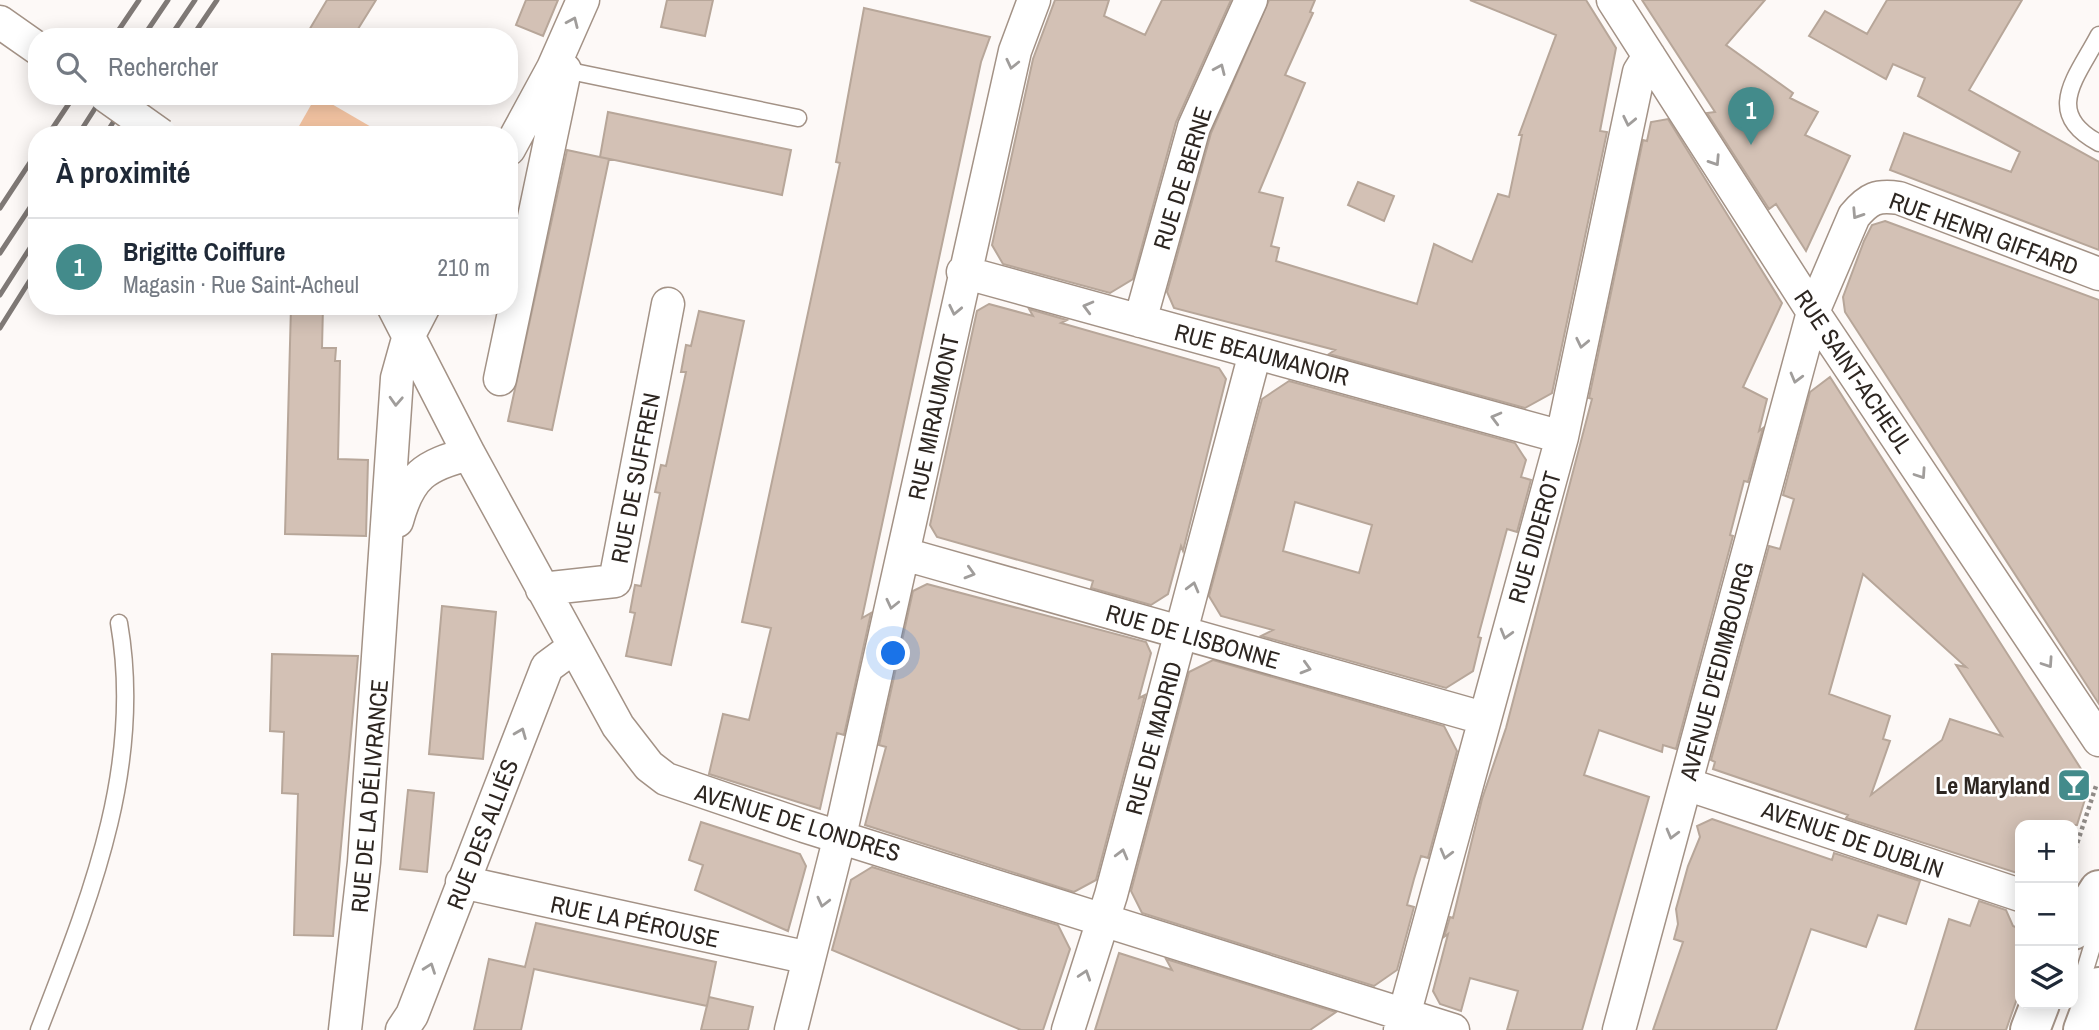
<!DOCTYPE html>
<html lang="fr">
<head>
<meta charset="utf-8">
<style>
  :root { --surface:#fff; --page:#f2f2f3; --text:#1f2937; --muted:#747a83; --line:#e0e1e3; --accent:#438b8b }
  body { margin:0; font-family:"Archivo Narrow",sans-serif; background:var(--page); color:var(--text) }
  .controls { position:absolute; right:21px; bottom:21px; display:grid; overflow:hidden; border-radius:14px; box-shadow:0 4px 18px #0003 }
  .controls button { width:63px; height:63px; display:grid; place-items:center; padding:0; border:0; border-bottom:2px solid var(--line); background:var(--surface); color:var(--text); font:35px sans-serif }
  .you { position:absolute; left:894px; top:654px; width:24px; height:24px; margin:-18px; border:5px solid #fff; border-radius:50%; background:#1a73e8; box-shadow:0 0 0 10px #1a73e833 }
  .badge { display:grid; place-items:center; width:46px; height:46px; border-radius:50%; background:var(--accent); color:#fff; font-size:23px; font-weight:700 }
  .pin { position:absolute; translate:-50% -58px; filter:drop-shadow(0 2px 4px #0008) }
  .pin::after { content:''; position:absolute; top:37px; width:24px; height:21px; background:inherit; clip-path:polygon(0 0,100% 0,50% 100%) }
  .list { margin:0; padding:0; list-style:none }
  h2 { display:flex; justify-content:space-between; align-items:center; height:91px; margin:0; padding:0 28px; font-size:30px }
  h2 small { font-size:23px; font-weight:400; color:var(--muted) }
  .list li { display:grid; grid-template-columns:46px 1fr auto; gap:21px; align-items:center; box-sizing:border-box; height:98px; padding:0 28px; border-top:2px solid var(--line) }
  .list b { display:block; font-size:26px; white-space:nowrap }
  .list p { margin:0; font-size:23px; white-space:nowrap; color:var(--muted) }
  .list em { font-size:23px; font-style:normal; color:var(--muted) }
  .icon { flex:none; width:38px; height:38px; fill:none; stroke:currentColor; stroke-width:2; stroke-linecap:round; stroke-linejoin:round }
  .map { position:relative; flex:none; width:2099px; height:1030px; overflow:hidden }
  .search { position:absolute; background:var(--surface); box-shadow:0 4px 18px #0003; left:28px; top:28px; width:490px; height:77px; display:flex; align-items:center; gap:18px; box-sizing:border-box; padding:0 24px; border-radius:28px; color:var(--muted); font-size:26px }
  .panel { position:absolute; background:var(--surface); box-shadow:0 4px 18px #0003; left:28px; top:126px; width:490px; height:189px; border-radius:28px }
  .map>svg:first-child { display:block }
  .green { fill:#f7c7a5 }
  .building { fill:#d3c1b5; stroke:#b7a699; stroke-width:2; fill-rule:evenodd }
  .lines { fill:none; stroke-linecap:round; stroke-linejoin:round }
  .service-casing { stroke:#a39286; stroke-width:19 }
  .minor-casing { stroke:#a39286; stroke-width:35 }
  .primary-casing { stroke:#a39286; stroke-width:42 }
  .path { stroke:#908b87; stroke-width:4.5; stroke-dasharray:3.5 3.5; stroke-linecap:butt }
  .service { stroke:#fff; stroke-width:16 }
  .minor { stroke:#fff; stroke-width:32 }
  .primary { stroke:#fff; stroke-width:38 }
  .rail { stroke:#7f7976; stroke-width:5 }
  .minor-bridge-casing { stroke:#a39286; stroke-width:35; stroke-linecap:butt }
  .minor-bridge { stroke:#fff; stroke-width:32 }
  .oneway { stroke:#a09d9b }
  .labels { text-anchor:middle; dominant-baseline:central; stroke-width:5; stroke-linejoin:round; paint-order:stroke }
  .street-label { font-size:24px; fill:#2d2621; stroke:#fff }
  .poi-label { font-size:24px; font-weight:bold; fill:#2d2621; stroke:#fff; text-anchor:end }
</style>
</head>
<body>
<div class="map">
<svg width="2099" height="1030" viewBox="0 0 2099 1030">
  <rect width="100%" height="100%" fill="#fdf9f7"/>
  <path class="green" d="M316 96H318L385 135H294Z"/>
  <path class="building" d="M327 0H376L353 37H305Z
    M526 0H558L543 36 516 25Z
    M667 0H713L705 36 661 27Z
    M1055 0H1109L1104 16 1145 35 1162 0H1231L1176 122 1133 279 1110 293 1003 264 992 245 1033 59Z
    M1269 0H1315L1310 12 1313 13 1285 75 1305 83 1259 192 1283 198 1271 246 1279 248 1276 261 1417 304 1434 244 1472 262 1498 194 1509 197 1522 135H1519L1556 35 1470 0H1586L1616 48 1600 131 1607 132 1552 393 1525 408 1329 354 1335 350 1174 308 1167 292 1211 133Z
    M1642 0H1765L1726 45 1793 93 1790 98 1818 112 1805 135 1850 156 1806 251 1776 204 1769 209 1707 113 1715 112Z
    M1887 0H2022L1969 90 2099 162V250L1890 170 1904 133 2011 172 2020 152 1918 96 1925 78 1893 64 1886 79 1809 36 1825 11 1867 34Z
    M864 8 990 37 981 62 862 618 871 613 844 735 837 733 820 809 709 774 723 714 749 720 771 628 742 622 840 163 836 162Z
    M608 112 791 150 782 195 600 157Z
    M1668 119 1782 303 1743 387 1767 399 1759 431 1763 428 1748 482 1744 481 1730 535 1733 536 1676 749 1663 745 1662 752 1599 730 1584 775 1649 797 1582 1030H1507L1518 991 1470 978 1461 1011 1440 1004 1433 991 1448 934 1444 937 1450 917 1453 918 1482 799 1506 728 1592 399 1589 398 1643 140 1647 141 1651 122Z
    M567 150 609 159 552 430 508 421Z
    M1358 182 1394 196 1384 221 1348 205Z
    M1885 221 2099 300V704L1845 312 1843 297 1864 241 1872 225Z
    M989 304 1033 316 1029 309 1067 320 1061 323 1219 368 1226 379 1183 551 1181 546 1168 594 1151 605 1091 588 1093 581 937 537 930 525 977 311Z
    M291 306H323L322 348H336L335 361H340L338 459 368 460 366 536 285 534Z
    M699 311 744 321 671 665 626 656 635 613 630 612 635 585 641 586 660 493 655 492 661 465 666 466 686 372H681L686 345 691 346Z
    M1830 377 2083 772 2086 796 2077 825H2020V874L1846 818 1848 815 1713 769 1715 762 1711 760 1769 546 1780 549 1794 499 1783 495 1810 392ZM1863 574 1966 667 1956 665 2002 736 1950 719 1942 740 1871 795 1890 741 1883 739 1890 716 1829 694Z
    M1289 381 1515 443 1526 460 1521 477 1531 480 1517 532 1507 529 1478 637 1481 638 1473 671 1446 688 1261 636 1273 630 1221 616 1209 596 1262 399ZM1295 502 1372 525 1359 573 1283 551Z
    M927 584 1146 642 1151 653 1139 698 1145 695 1096 880 1074 892 865 825 886 747 879 745 913 591Z
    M442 606 496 612 483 759 429 754Z
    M272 654 358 656 333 936 294 935 298 794 282 793 284 732 270 731Z
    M1213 660 1444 726 1457 751 1428 858 1421 856 1414 879 1407 905 1414 907 1397 970 1374 986 1142 913 1131 891 1189 672Z
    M408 790 434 793 427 872 400 869Z
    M1712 819 1832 860 1834 853 1920 881 1906 924 1878 915 1866 947 1811 929 1776 1030H1653L1683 942 1674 939 1678 924 1676 909 1688 866 1700 837 1697 826Z
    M701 822 800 854 806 866 788 931 695 890 703 865 689 860Z
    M872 867 1058 925 1070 949 1043 1030H1021L832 950 851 880Z
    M1979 901 2006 910 2013 926 2020 929V990L2006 1030H1915L1949 919 1970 926Z
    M536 923 716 962 707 1006 534 969 521 1030H474L489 959 525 967Z
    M1119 953 1172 970 1166 959 1336 1012 1310 1030H1095Z
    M709 997 753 1007 748 1030H701Z"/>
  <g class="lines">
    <g class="service-casing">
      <path id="service" d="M2099 35C2077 77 2042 113 2099 143
        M565 70 798 118
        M2077 996 2099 924
        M39 1030C90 898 144 767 119 623"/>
    </g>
    <g class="minor-casing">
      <path id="minor" d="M1613 0 1813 312 2099 740
        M0 22 37 48
        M509 149 553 68 583 0
        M963 272 1562 437
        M393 306 469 454 618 726 649 766 666 779 804 826 1453 1030
        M1140 321 1194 127 1251 0
        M500 379 565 70 553 68
        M397 521C409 476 425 465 469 454
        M904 554 1483 718
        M542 589 615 581 668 304
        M1686 784 2020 895
        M462 882 809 958
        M345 1030 364 862 397 378 409 335 424 306
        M402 1030 412 1015 547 667 574 647
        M791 1030 840 836 1015 51 1034 0
        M1068 1030 1111 895 1255 353
        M1400 1030 1562 437 1639 72 1649 56
        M1619 1030 1813 312 1854 216C1869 198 1877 195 1899 198L2099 274"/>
    </g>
    <g class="primary-casing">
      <path id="primary" d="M2073 930 2099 890
        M2030 1030 2040 1004
        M2083 1030 2099 987"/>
    </g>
    <path class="path" d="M2073 856 2097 783"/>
    <use href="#service" class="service"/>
    <use href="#minor" class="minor"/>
    <use href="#primary" class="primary"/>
    <path class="rail" d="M114 37 139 0
      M143 37 168 0
      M170 37 195 0
      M192 37 217 0
      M48 135 74 96
      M78 135 103 96
      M105 135 130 96
      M125 135 151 96
      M0 208 37 152
      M0 253 37 197
      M0 295 37 237
      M0 328 37 269"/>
    <g class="minor-bridge-casing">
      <path id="minor-bridge" d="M106 96 161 135"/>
    </g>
    <use href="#minor-bridge" class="minor-bridge"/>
  </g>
  <defs><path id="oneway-chevron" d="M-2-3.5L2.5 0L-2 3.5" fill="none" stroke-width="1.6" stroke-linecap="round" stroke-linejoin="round" transform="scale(1.75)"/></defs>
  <g class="oneway">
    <use href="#oneway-chevron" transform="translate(573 22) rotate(-66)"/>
    <use href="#oneway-chevron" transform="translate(1012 64) rotate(103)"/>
    <use href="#oneway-chevron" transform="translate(1220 69) rotate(-66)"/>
    <use href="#oneway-chevron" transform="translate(1629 121) rotate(102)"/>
    <use href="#oneway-chevron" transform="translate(1715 161) rotate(57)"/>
    <use href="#oneway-chevron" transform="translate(1857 214) rotate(123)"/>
    <use href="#oneway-chevron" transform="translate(1088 307) rotate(-165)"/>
    <use href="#oneway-chevron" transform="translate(955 310) rotate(102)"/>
    <use href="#oneway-chevron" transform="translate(1582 343) rotate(102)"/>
    <use href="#oneway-chevron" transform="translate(1796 378) rotate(105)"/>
    <use href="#oneway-chevron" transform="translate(396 401) rotate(93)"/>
    <use href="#oneway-chevron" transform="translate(1496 418) rotate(-165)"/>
    <use href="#oneway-chevron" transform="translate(1921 474) rotate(56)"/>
    <use href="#oneway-chevron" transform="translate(970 573) rotate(16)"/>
    <use href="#oneway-chevron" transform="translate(1193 587) rotate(-75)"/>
    <use href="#oneway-chevron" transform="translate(892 604) rotate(103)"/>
    <use href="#oneway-chevron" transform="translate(1506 634) rotate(106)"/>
    <use href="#oneway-chevron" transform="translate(2048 663) rotate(56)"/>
    <use href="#oneway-chevron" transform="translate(1306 668) rotate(16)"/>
    <use href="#oneway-chevron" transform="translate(521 733) rotate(-68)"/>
    <use href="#oneway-chevron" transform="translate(1672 834) rotate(105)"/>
    <use href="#oneway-chevron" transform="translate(1122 854) rotate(-75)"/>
    <use href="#oneway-chevron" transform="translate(1446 854) rotate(105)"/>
    <use href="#oneway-chevron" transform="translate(823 902) rotate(104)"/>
    <use href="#oneway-chevron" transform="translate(430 968) rotate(-70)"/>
    <use href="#oneway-chevron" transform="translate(1085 975) rotate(-72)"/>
  </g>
  <defs>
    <g id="bar-square" transform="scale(1.75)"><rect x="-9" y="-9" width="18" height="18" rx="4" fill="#438b8b" stroke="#fff"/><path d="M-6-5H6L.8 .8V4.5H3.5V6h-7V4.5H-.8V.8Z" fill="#fff"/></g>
  </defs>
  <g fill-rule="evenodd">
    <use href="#bar-square" x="2074" y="785"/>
  </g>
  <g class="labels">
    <g class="street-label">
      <text transform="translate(1182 178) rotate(-73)">RUE DE BERNE</text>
      <text transform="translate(1984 233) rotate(20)">RUE HENRI GIFFARD</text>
      <text transform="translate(1262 354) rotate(15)">RUE BEAUMANOIR</text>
      <text transform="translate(1854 371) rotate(56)">RUE SAINT-ACHEUL</text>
      <text transform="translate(933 417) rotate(-78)">RUE MIRAUMONT</text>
      <text transform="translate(635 478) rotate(-79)">RUE DE SUFFREN</text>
      <text transform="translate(1534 537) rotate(-74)">RUE DIDEROT</text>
      <text transform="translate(1193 636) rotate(16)">RUE DE LISBONNE</text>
      <text transform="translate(1716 671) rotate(-75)">AVENUE D'EDIMBOURG</text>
      <text transform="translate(1153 738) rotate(-75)">RUE DE MADRID</text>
      <text transform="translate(369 796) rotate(-85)">RUE DE LA DÉLIVRANCE</text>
      <text transform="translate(798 822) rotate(17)">AVENUE DE LONDRES</text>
      <text transform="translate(482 834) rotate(-69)">RUE DES ALLIÉS</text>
      <text transform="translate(1853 839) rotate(19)">AVENUE DE DUBLIN</text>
      <text transform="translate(635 921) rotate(12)">RUE LA PÉROUSE</text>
    </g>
    <g class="poi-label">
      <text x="2050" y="785">Le Maryland</text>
    </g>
  </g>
</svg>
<div class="controls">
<button>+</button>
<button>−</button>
<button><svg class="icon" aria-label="layers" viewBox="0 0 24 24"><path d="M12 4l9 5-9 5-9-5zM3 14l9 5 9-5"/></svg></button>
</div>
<div class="you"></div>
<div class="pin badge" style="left:1751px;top:145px">1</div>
<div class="search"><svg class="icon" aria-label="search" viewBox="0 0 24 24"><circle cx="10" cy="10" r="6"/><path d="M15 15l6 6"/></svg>Rechercher</div>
<section class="panel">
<h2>À proximité<small></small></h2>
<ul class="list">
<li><span class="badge">1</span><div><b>Brigitte Coiffure</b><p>Magasin · Rue Saint-Acheul</p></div><em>210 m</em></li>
</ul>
</section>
</div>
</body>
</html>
